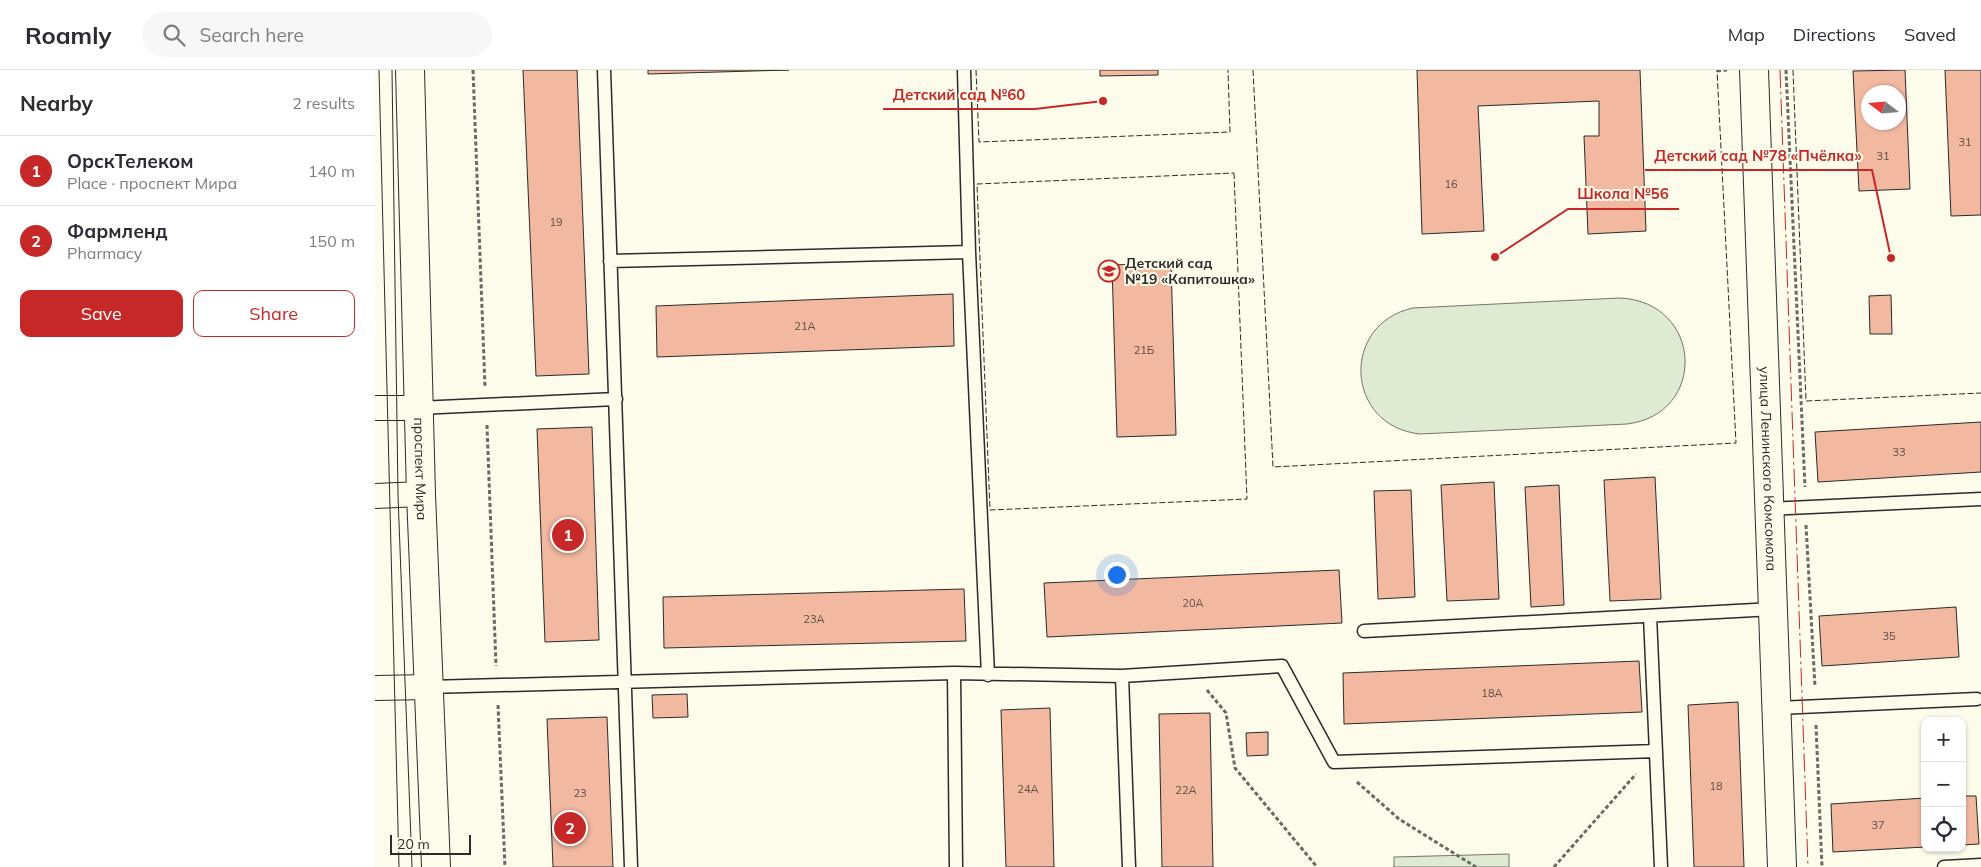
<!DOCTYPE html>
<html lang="en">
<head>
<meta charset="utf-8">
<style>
  :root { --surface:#fff; --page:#f7f7f7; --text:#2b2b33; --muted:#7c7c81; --line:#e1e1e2; --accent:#c62828 }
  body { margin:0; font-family:Mulish,sans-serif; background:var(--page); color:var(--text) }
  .controls { position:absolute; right:15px; bottom:15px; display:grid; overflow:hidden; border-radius:10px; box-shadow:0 1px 4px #0004 }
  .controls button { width:45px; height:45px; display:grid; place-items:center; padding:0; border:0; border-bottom:1px solid var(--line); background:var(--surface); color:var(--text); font:25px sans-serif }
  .compass { position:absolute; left:1486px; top:15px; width:45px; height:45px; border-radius:50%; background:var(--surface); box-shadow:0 1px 4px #0004; rotate:286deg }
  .scale { position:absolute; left:15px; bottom:12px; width:81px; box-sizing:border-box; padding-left:5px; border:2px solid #2b2b2b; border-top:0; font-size:14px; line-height:18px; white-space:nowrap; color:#2b2b2b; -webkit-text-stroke:4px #fdfbea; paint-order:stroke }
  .you { position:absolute; left:741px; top:504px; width:18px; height:18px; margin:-12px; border:4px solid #fff; border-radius:50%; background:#1a73e8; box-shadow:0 0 0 8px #1a73e833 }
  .badge { display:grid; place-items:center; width:32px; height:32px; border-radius:50%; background:var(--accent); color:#fff; font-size:16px; font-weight:700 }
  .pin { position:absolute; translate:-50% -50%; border:2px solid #fff; box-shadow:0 1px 5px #0006 }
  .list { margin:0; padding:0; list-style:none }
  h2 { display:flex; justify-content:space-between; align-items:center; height:65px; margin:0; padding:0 20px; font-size:21px }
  h2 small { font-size:16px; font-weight:400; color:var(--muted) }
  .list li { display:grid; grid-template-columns:32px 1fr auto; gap:15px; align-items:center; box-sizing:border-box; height:70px; padding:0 20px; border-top:1px solid var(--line) }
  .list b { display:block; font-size:19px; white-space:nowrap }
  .list p { margin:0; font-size:16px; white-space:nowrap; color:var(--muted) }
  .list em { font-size:16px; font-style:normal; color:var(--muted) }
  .actions { display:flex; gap:10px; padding:15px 20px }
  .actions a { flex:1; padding:11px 0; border:1px solid var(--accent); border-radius:10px; text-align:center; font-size:18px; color:var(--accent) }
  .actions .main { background:var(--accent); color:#fff }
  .icon { flex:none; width:28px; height:28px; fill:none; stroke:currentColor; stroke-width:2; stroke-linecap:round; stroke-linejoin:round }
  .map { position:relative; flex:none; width:1606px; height:797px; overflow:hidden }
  header { display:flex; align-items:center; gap:30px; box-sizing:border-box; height:70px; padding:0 25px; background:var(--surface); border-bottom:1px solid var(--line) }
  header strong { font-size:24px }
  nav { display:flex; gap:28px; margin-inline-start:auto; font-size:18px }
  .search { width:350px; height:45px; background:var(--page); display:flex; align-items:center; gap:12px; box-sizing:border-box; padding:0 18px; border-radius:28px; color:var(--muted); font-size:19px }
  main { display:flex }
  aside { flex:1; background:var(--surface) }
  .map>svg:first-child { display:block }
  .pitch { fill:#deebd1; stroke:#74746e }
  .building { fill:#f2b8a0; stroke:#2b2b2b; fill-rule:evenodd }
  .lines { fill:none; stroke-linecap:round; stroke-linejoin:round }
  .lane-casing { stroke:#2b2b2b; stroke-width:15 }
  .street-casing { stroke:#2b2b2b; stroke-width:26 }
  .secondary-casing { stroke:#2b2b2b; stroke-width:30 }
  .primary-casing { stroke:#2b2b2b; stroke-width:30 }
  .path { stroke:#6a6964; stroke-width:3; stroke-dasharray:4 2.5; stroke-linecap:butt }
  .lane { stroke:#fdfbea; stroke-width:12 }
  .street { stroke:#fdfbea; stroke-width:24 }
  .secondary { stroke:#fdfbea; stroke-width:28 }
  .primary { stroke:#fdfbea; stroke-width:28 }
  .tram { stroke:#2b2b2b; stroke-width:1 }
  .fence { stroke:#2b2b2b; stroke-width:1; stroke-dasharray:6 2.5; stroke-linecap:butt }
  .power { stroke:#c62828; stroke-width:1; stroke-dasharray:18 4 2.5 4; stroke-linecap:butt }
  .labels { text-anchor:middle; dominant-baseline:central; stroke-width:4; stroke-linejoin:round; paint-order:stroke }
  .number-label { font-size:11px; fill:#5d4e48 }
  .poi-label { font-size:14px; font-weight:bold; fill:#2b2b2b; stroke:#fdfbea; text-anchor:start }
  .street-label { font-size:14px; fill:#2b2b2b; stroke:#fdfbea }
  .leader { fill:none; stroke:#c62828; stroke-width:2 }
  .callout-dot { fill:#c62828; stroke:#fdfbea; stroke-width:2 }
  .callout-label { font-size:15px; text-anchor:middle; font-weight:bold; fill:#c62828; stroke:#fdfbea; stroke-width:4; stroke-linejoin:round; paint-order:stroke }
</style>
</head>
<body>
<header>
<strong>Roamly</strong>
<div class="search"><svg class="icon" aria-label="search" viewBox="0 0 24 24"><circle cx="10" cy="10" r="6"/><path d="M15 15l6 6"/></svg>Search here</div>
<nav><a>Map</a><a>Directions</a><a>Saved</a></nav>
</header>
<main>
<aside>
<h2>Nearby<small>2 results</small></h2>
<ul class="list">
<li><span class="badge">1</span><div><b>ОрскТелеком</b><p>Place · проспект Мира</p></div><em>140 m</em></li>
<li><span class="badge">2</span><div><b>Фармленд</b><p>Pharmacy</p></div><em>150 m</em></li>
</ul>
<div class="actions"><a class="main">Save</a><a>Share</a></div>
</aside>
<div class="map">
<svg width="1606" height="797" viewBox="0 0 1606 797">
  <rect width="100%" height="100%" fill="#fdfbea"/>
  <path class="pitch" d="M1245 228C1328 232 1333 344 1252 354L1045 364C970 356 965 254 1038 238Z
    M1134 784V797H1019V787Z"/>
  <path class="building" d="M148 0H202L214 304 161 306Z
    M273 0H414L273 4Z
    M725 0H783V5L725 6Z
    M1042 0H1265L1271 161 1213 164 1209 66H1224V31L1103 36 1109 161 1047 164Z
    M1530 0 1535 119 1484 121 1478 1ZM1494 22H1524V52H1494Z
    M1570 0H1606V145L1576 146Z
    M796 193 801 365 742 367 737 195Z
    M578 224 579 276 282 287 281 236Z
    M1516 225 1517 264H1495L1494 226Z
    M1606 352V402L1443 412 1440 362Z
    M217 357 224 570 170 572 162 359Z
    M1280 407 1286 529 1235 531 1229 410Z
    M1119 412 1124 529 1072 531 1066 415Z
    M1184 415 1189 535 1156 537 1150 417Z
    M1036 420 1040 527 1003 529 999 421Z
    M964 500 967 553 672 567 669 513Z
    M589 519 591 571 289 578 288 527Z
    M1581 537 1584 587 1447 596 1444 546Z
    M1264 591 1267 642 969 654 968 603Z
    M312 624 313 647 278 648 277 625Z
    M1363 632 1369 797H1319L1313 635Z
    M675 638 679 797H631L626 640Z
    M835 643 838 797H787L784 644Z
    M232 647 238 797H178L172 649Z
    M893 662V685L872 686 871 663Z
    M1587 726H1601L1604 774 1587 775Z
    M1550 728V777L1458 782 1456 734Z"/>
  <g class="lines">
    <g class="lane-casing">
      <path id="lane" d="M229 0 256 797
        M589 0 594 182 613 605
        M235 191 594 182
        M43 338 241 329
        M1394 439 1606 429
        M1275 546 1286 797
        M989 561 1398 539
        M579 603 581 797
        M747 606 754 797
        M54 617 579 603 747 606 907 596 959 692 1281 681
        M1401 638 1602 629
        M1569 797 1606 795"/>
    </g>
    <g class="street-casing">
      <path id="street" d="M0 338H43
        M0 426 46 424
        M0 618 54 617"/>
    </g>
    <g class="secondary-casing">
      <g id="secondary">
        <path id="s1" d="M1379 0 1407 797"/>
      </g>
    </g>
    <g class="primary-casing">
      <g id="primary">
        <path id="s2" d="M35 0 46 424 61 797"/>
      </g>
    </g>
    <path class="path" d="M98 0 110 317
      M1411 0 1430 417
      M1342 1 1352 0
      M112 355 121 596
      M1431 455 1440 617
      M832 620 851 643 860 698 942 797
      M123 635 130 797
      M1441 655 1447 797
      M982 712 1024 749 1101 797
      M1179 797 1261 704"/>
    <use href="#lane" class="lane"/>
    <use href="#street" class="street"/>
    <use href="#secondary" class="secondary"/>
    <use href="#primary" class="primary"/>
    <path class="tram" d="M4 0 24 797
      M17 0 23 425 37 797"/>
    <path class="fence" d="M601 0 604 72 855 62 853 0
      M878 0 898 397 1361 373 1342 0
      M1418 0 1431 331 1606 323
      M859 103 872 429 615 440 602 114Z"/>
    <path class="power" d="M1405 0 1433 797"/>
  </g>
  <defs>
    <g id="school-ring" transform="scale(1.125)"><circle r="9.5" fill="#fdfbea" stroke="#c62828" stroke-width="1.5"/><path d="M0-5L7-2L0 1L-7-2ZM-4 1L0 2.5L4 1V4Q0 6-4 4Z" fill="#c62828"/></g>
  </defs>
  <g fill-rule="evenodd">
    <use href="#school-ring" x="734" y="201"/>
  </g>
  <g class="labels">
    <g class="number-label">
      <text x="1590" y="72">31</text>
      <text x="1508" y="86">31</text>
      <text x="1076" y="114">16</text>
      <text x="181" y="152">19</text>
      <text x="430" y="256">21А</text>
      <text x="769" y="280">21Б</text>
      <text x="1524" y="382">33</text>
      <text x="818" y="533">20А</text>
      <text x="439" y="549">23А</text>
      <text x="1514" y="566">35</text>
      <text x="1117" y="623">18А</text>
      <text x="1341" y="716">18</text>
      <text x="653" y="719">24А</text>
      <text x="811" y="720">22А</text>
      <text x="205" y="723">23</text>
      <text x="1503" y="755">37</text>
    </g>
    <g class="poi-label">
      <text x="750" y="193">Детский сад<tspan x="750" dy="16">№19 «Капитошка»</tspan></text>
    </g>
    <g class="street-label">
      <text stroke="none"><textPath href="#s2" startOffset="399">проспект Мира</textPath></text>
      <text stroke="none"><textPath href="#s1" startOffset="399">улица Ленинского Комсомола</textPath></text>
    </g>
  </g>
  <path class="leader" d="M728 31L660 39H508M1516 188L1497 100H1270M1120 187L1193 139H1304"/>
  <g class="callout-dot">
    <circle cx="728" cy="31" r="5"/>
    <circle cx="1516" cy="188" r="5"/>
    <circle cx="1120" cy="187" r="5"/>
  </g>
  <g class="callout-label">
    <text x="584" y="30">Детский сад №60</text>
    <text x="1383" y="91">Детский сад №78 «Пчёлка»</text>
    <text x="1248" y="129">Школа №56</text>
  </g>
</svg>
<div class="controls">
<button>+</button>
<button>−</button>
<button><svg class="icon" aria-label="locate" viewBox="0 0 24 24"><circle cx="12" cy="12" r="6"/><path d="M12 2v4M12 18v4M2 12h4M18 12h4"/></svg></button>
</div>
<svg class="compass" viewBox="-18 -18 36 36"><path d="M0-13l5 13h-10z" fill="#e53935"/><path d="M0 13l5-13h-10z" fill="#7c7c81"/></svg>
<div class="scale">20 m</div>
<div class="you"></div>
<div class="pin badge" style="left:193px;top:465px">1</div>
<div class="pin badge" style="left:195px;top:758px">2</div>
</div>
</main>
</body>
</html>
